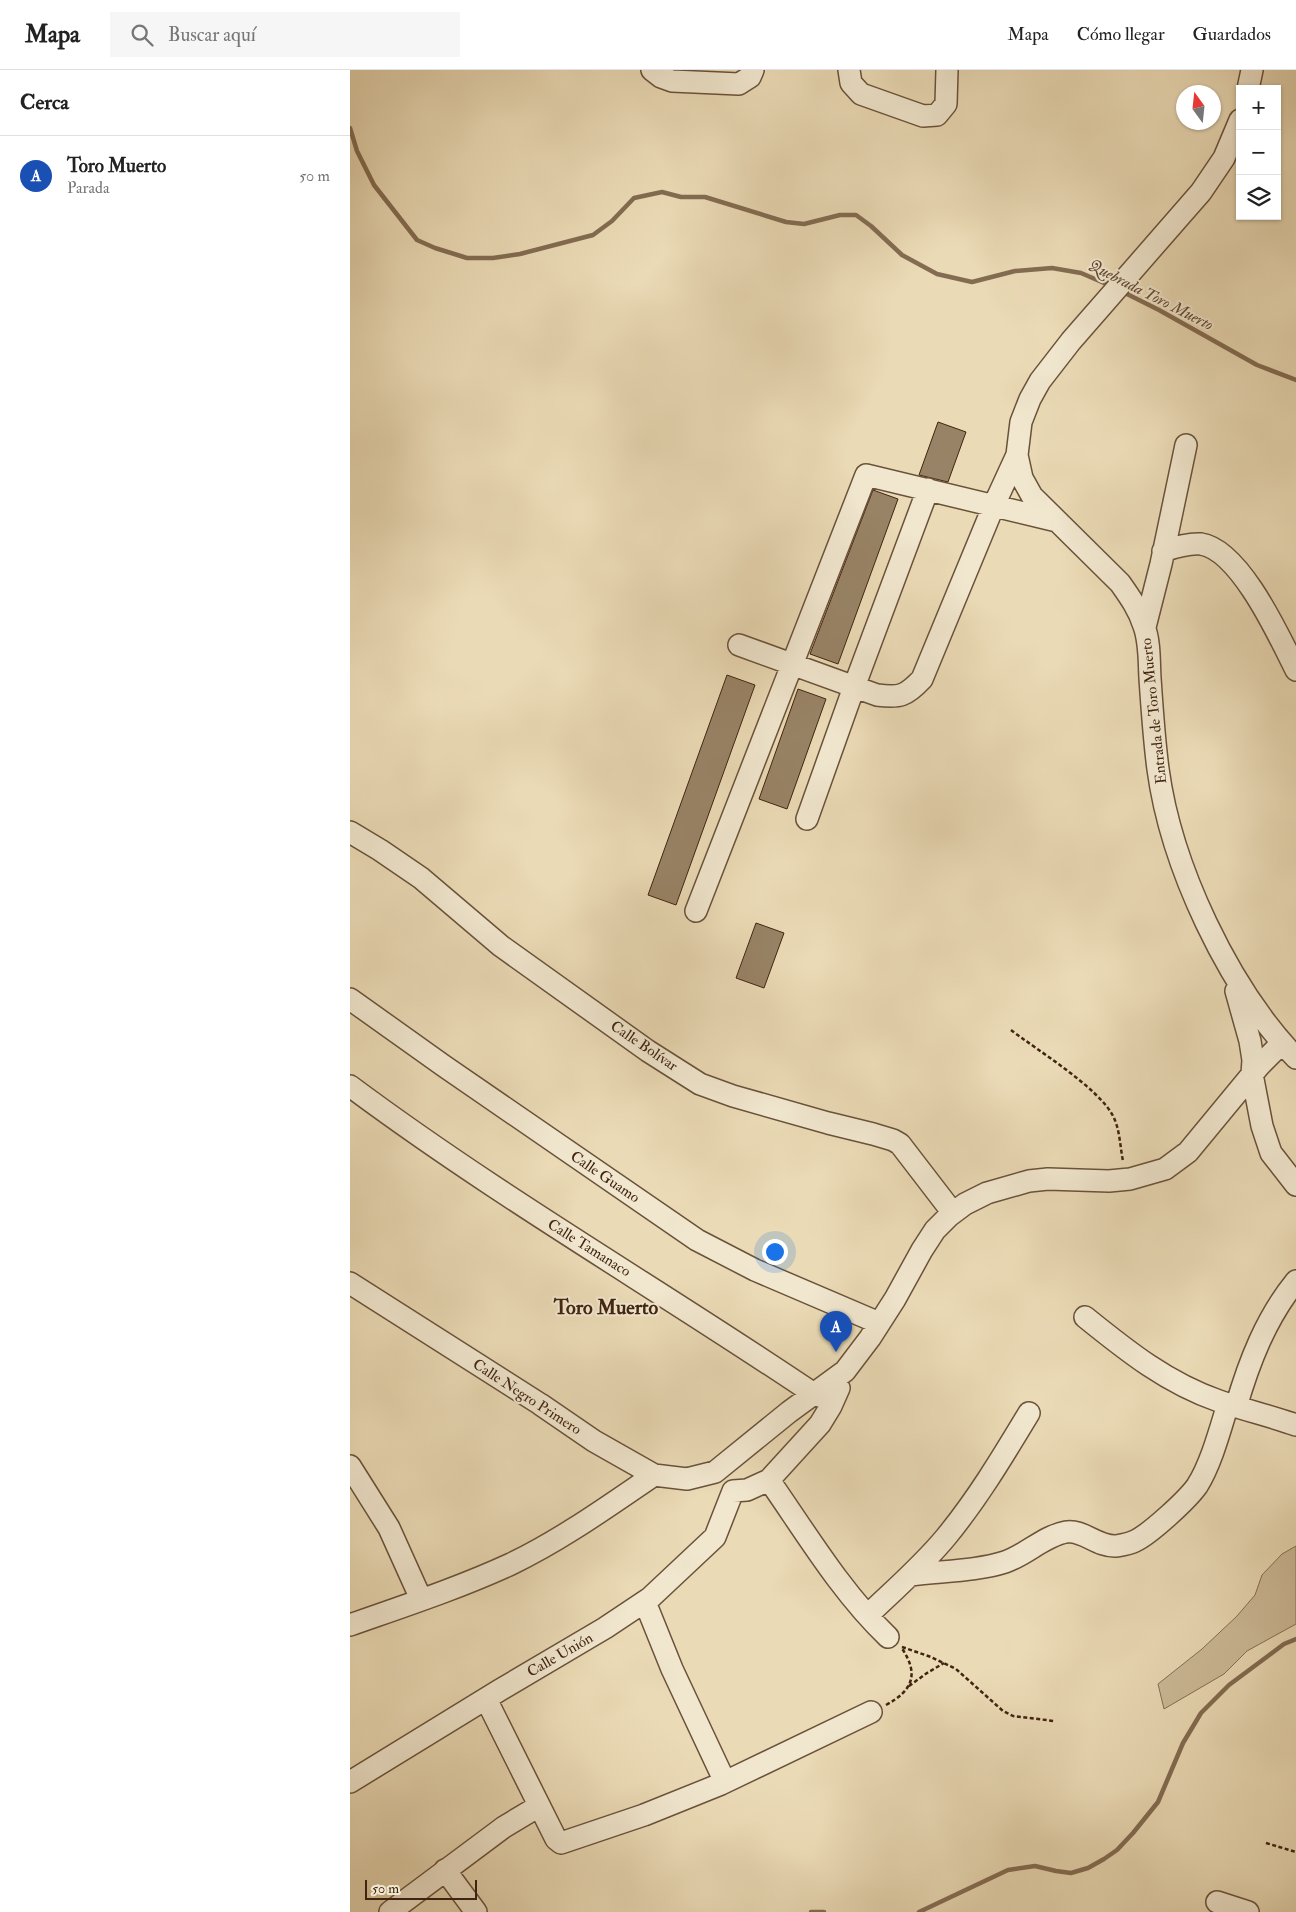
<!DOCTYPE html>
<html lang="es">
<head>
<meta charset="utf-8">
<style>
  :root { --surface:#fff; --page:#f6f6f6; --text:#222; --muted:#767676; --line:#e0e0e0; --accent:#2563eb }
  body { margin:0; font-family:"IM FELL Double Pica",serif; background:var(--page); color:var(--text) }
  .controls { position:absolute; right:15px; top:15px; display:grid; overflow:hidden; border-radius:0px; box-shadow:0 1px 4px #0004 }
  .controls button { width:45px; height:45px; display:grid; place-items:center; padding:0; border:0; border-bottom:1px solid var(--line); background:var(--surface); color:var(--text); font:25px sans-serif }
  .compass { position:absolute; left:826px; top:15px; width:45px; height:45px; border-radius:50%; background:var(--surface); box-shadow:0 1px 4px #0004; rotate:345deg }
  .scale { position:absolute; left:15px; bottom:12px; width:112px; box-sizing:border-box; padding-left:5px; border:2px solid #402411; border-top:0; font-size:14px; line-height:18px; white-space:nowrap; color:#402411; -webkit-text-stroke:4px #f1e7cf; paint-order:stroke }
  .you { position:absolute; left:424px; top:1181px; width:18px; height:18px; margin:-12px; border:4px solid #fff; border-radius:50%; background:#1a73e8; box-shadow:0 0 0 8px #1a73e833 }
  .badge { display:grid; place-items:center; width:32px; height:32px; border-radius:50%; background:var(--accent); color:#fff; font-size:16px; font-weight:700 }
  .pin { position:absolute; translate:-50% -41px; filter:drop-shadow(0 1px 2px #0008) }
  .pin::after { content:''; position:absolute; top:26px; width:18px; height:15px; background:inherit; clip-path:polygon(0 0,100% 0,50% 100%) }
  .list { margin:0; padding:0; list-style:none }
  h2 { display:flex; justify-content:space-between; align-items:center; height:65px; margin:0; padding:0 20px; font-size:21px }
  h2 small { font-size:16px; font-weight:400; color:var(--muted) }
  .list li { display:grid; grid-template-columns:32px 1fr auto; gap:15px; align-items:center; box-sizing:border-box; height:80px; padding:0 20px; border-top:1px solid var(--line) }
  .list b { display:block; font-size:19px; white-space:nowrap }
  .list p { margin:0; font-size:16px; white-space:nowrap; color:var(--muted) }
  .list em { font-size:16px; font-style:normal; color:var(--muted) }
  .icon { flex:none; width:28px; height:28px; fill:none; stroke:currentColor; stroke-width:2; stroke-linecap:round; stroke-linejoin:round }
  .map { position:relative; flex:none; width:946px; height:1842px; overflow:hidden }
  header { display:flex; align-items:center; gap:30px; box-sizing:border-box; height:70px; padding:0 25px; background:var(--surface); border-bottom:1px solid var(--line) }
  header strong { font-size:24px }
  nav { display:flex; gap:28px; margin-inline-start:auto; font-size:18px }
  .search { width:350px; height:45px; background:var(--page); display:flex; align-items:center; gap:12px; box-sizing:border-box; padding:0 18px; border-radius:0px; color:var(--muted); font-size:19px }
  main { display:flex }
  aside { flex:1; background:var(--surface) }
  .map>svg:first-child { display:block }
  .green { fill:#cdbb99; stroke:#867055 }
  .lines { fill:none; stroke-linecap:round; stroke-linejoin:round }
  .stream { stroke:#836c52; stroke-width:4.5 }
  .building { fill:#988366; stroke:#402411 }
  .minor-casing { stroke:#6a523a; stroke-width:24 }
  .path { stroke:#402411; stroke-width:2.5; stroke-dasharray:4 2.5; stroke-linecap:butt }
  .minor { stroke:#f1e7cf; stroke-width:21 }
  .labels { text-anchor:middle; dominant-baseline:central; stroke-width:4; stroke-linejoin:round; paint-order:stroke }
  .street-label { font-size:15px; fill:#402411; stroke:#f1e7cf }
  .water-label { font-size:16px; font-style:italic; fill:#624831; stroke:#f1e7cf }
  .district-label { font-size:20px; font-weight:bold; fill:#402411; stroke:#f1e7cf }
</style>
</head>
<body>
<header>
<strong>Mapa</strong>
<div class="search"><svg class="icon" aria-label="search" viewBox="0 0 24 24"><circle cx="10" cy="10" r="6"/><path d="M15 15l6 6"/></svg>Buscar aquí</div>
<nav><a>Mapa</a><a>Cómo llegar</a><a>Guardados</a></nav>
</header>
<main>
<aside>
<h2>Cerca<small></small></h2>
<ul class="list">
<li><span class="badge" style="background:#1a4fb4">A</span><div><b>Toro Muerto</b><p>Parada</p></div><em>50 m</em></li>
</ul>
</aside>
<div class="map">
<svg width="946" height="1842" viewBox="0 0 946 1842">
  <rect width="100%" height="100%" fill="#eadab5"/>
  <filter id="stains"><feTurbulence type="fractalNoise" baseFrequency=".004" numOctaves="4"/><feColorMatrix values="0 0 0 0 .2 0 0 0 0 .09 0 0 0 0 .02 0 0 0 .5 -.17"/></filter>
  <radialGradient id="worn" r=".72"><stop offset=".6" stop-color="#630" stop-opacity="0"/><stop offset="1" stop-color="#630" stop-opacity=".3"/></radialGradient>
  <path class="green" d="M946 1476V1554L897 1581 874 1604 814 1639 808 1614 852 1579 887 1546 905 1525 912 1505 932 1484Z"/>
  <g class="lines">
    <path class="stream" d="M0 58 7 81 24 115 67 170 85 178 117 188H143L170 184 243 165 262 151 284 128 312 122 331 127H355L436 152 454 154 490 145H506L521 156 552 185 587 204 622 212 665 201 702 198 731 203 761 216
      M773 222 809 240 907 295 946 310
      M461 1842H474
      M569 1842 658 1800 685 1796 706 1801 721 1803 738 1798 754 1789 767 1780 783 1763 808 1732 833 1673 851 1643 879 1615 934 1574 946 1569"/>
  </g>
  <path class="building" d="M588 352 616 362 598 412 569 405Z
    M523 420 548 429 488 594 460 584Z
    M377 605 405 615 326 835 298 825Z
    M448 619 476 629 437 739 409 729Z
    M406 853 434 863 414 918 386 908Z"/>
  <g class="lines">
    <g class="minor-casing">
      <path id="minor" d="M302 0 311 7 322 11 389 14 400 7 403 0
        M499 0 501 13 511 24 573 46 587 45 596 34 597 0
        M898 19 902 0
        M890 50 874 88 851 122 721 271 690 311 680 329 671 352 667 385 672 408 682 426 770 513C780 527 789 540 794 556 800 572 799 591 800 608 802 638 804 669 808 699 821 796 878 917 946 988
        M813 481C825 477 838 473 851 474 890 480 929 566 946 600
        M795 557 811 494 836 375
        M389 575 527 625C550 628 556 626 572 609L644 435 667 385
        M457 749 504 617 578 419
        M0 762 30 780 71 808 151 876 298 981 350 1014 383 1026 478 1053 523 1064 543 1070 550 1074 603 1143
        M346 841 516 405 707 451
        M886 921 900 971 903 990 902 1004 912 1056 921 1083 946 1115
        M0 929 94 996 347 1170 405 1200 529 1253
        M0 1016C149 1127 310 1220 464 1324L483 1331
        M0 1213 190 1334 244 1371 304 1405 337 1409 365 1402 439 1342 495 1301 520 1268 545 1229 572 1180 585 1160 599 1146 615 1134 637 1123 679 1111 698 1109 759 1111 780 1109 815 1099 838 1082 909 996 932 973
        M735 1247C777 1281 817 1313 869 1331 894 1340 921 1346 946 1355
        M886 1337C899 1292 916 1248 946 1211
        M0 1396 39 1458 71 1529
        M419 1410C456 1463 491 1522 538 1567
        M383 1421 397 1420 419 1410 470 1354 481 1336 489 1318
        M561 1505C591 1501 627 1501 655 1492 676 1485 694 1466 716 1462 733 1459 747 1477 766 1476 772 1475 779 1474 785 1471 800 1464 837 1430 847 1416 861 1394 870 1360 878 1334
        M295 1532 322 1599 375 1712
        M518 1545C544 1520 573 1495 596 1467 628 1428 653 1386 679 1343
        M0 1555C54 1536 109 1518 161 1494 211 1470 257 1437 304 1405
        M136 1629 206 1769 211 1773 294 1745 371 1714 521 1642
        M0 1712 150 1620 255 1558 300 1528 365 1467 383 1421
        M95 1800 126 1842
        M867 1832 898 1842
        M40 1842 154 1757 189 1736"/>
    </g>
    <path class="path" d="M661 960C687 980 749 1018 763 1046 770 1059 770 1077 773 1091
      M552 1577 581 1587 606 1599 653 1641 663 1646 704 1651
      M559 1616 577 1603 594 1593
      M536 1635C564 1620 569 1603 551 1577
      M916 1773 946 1782"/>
    <use href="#minor" class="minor"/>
  </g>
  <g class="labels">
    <g class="street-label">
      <text transform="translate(804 641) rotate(-96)">Entrada de Toro Muerto</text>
      <text transform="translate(294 976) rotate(34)">Calle Bolívar</text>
      <text transform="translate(255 1107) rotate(34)">Calle Guamo</text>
      <text transform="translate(239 1178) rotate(32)">Calle Tamanaco</text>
      <text transform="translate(177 1327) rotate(33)">Calle Negro Primero</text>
      <text transform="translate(210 1585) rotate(-30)">Calle Unión</text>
    </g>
    <g class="water-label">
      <text transform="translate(801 225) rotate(27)">Quebrada Toro Muerto</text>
    </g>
    <g class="district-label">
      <text x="256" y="1237">Toro Muerto</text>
    </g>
  </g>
  <rect width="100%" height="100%" filter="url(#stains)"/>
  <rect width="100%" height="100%" fill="url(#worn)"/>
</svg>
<div class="controls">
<button>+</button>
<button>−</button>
<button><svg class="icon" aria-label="layers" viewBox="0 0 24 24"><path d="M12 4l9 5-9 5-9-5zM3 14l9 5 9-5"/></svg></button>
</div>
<svg class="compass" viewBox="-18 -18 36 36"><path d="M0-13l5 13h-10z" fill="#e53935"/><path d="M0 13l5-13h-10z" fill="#767676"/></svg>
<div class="scale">50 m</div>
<div class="you"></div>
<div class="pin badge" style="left:486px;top:1282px;background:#1a4fb4">A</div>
</div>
</main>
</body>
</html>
